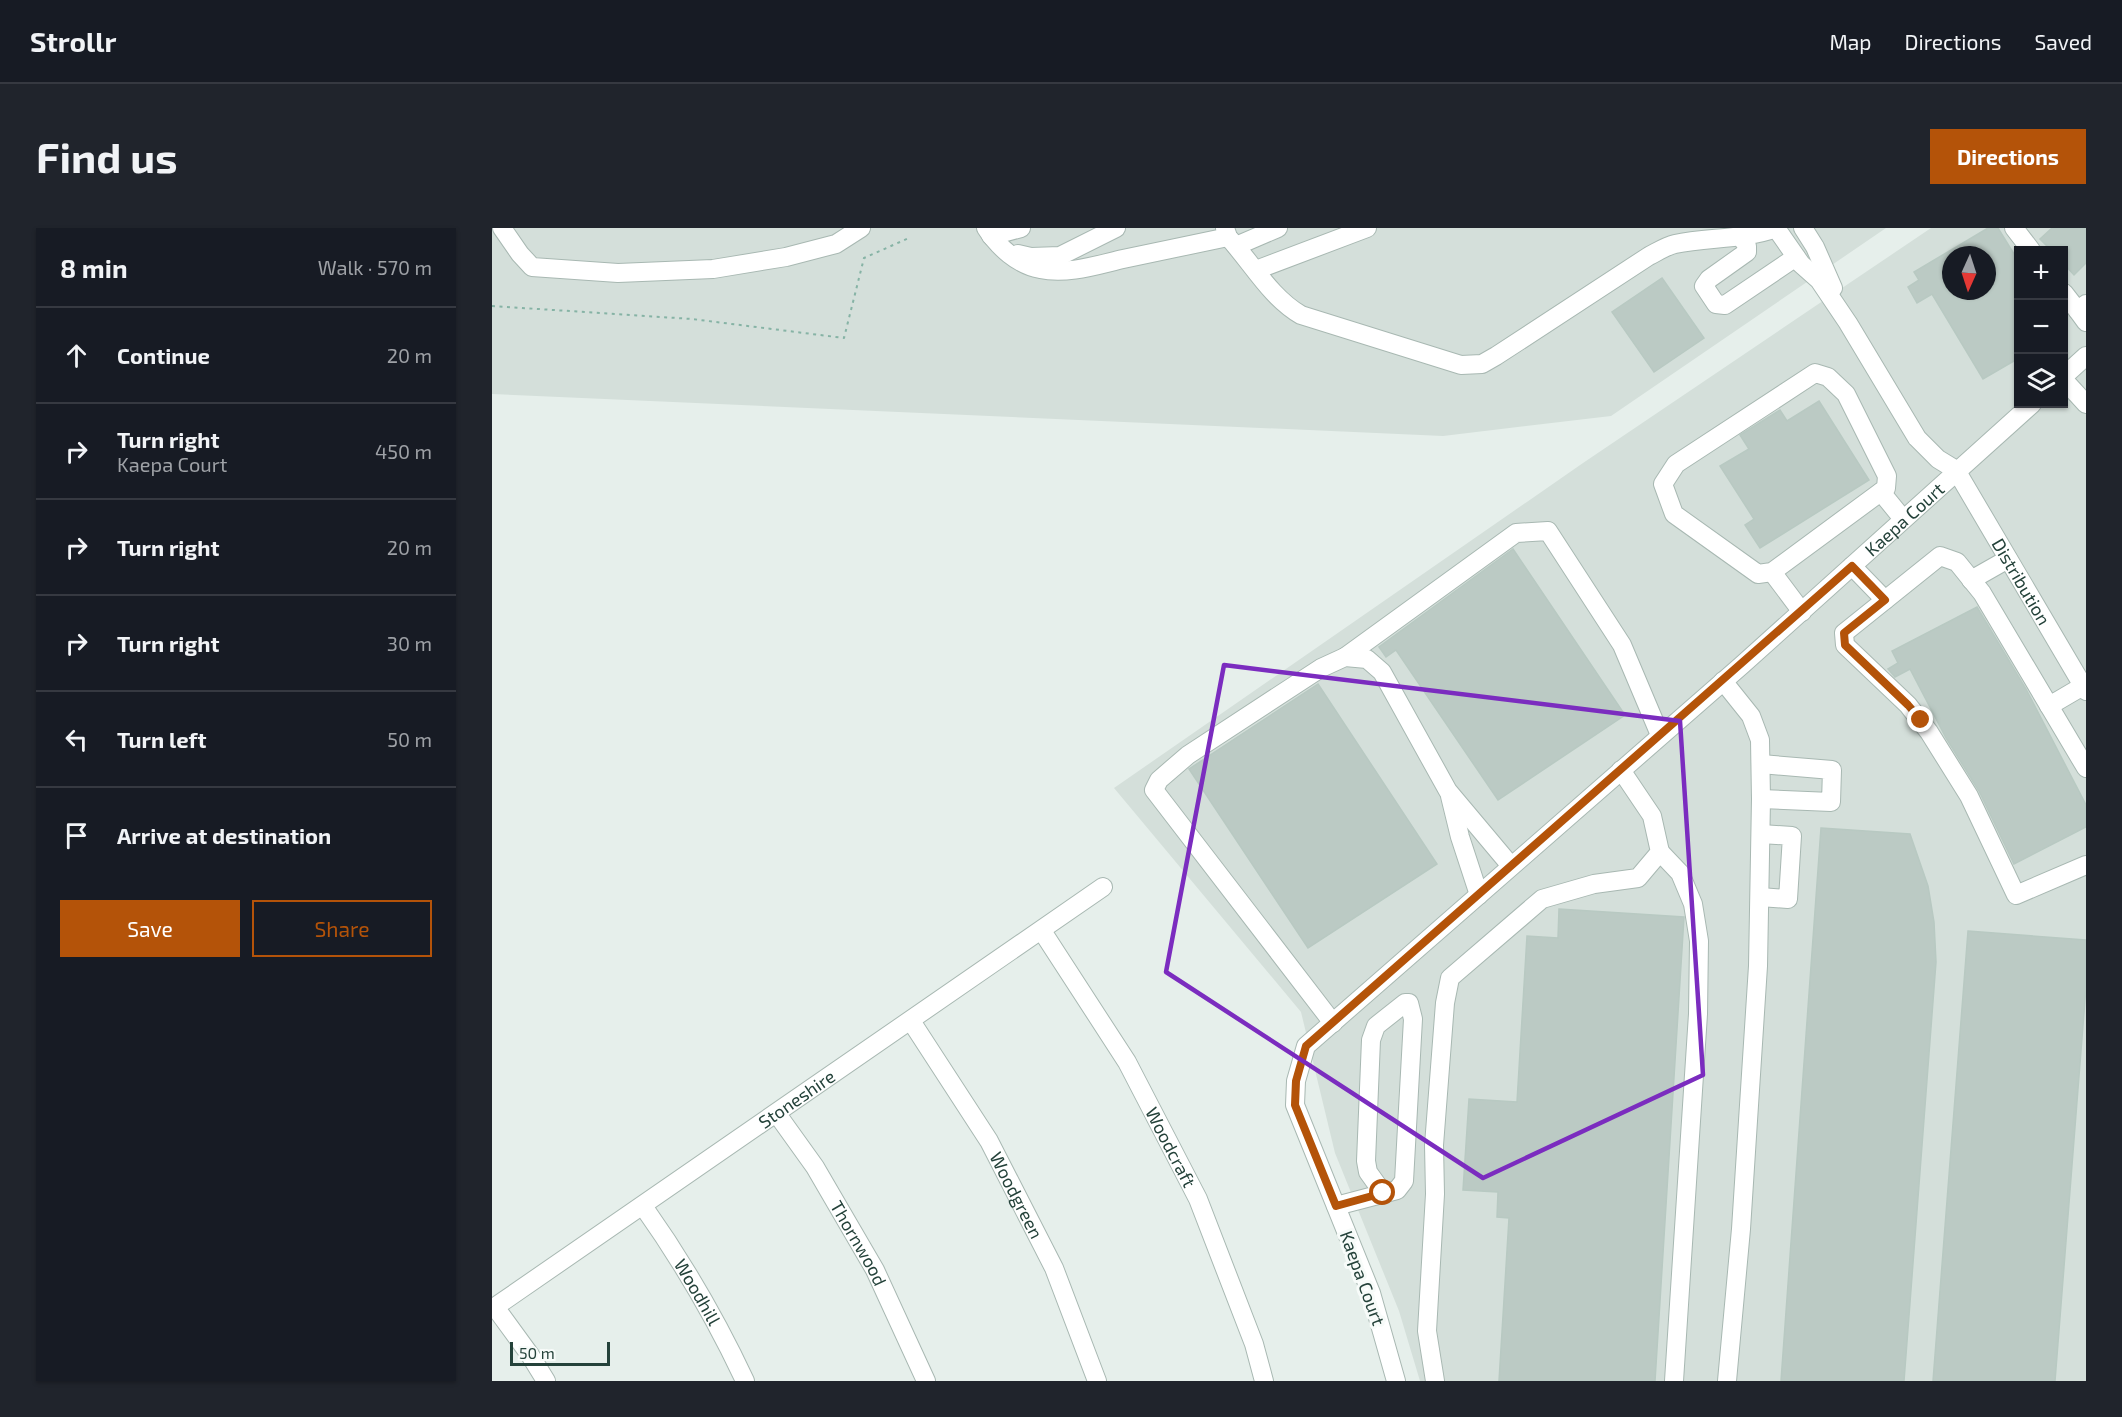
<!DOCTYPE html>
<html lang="en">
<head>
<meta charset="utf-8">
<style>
  :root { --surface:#171b24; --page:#20242c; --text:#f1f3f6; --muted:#9ea1a6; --line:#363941; --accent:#b45309 }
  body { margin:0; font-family:"Exo 2",sans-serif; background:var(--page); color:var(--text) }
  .controls { position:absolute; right:18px; top:18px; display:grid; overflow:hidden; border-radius:0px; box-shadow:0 2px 4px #0004 }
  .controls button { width:54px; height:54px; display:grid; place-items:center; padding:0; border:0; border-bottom:2px solid var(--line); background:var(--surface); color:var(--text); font:30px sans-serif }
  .compass { position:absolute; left:1450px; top:18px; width:54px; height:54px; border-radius:50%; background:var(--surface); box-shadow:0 2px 4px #0004; rotate:183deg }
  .scale { position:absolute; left:18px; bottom:15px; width:100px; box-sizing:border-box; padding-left:6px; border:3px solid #24423a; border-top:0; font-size:16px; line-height:21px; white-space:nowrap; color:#24423a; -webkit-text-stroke:4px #f7fbf9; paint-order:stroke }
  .stop { position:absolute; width:18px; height:18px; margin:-14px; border:4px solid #b45309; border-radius:50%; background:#fff }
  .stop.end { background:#b45309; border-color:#fff; box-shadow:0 2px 6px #0008 }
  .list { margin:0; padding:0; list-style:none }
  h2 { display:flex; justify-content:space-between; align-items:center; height:78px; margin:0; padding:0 24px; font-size:26px }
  h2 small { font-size:20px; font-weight:400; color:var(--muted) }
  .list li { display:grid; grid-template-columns:39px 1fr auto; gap:18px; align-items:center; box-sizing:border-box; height:96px; padding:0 24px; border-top:2px solid var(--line) }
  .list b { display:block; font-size:22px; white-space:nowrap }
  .list p { margin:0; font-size:20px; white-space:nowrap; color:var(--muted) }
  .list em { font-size:20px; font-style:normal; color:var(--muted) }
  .actions { display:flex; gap:12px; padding:18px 24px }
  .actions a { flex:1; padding:14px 0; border:2px solid var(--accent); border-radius:0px; text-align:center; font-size:21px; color:var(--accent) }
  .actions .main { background:var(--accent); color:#fff }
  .icon { flex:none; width:33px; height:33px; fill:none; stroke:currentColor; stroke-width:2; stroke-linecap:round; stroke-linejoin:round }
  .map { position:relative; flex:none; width:1594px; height:1153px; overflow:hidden; border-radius:0px }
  header { display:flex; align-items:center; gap:36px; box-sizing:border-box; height:84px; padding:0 30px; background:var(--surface); border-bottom:2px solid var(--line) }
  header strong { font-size:28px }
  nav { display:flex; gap:33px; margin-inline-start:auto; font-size:21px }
  .intro { display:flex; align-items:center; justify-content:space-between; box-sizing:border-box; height:144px; padding:0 36px }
  h1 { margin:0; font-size:42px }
  .button { padding:15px 27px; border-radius:0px; background:var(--accent); color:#fff; font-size:21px; font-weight:700 }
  main { display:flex; gap:36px; padding:0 36px }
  aside { flex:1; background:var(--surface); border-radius:0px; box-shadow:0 2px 4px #0004 }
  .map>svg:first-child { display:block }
  .built { fill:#d4dfda; fill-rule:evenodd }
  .building { fill:#bbcac4; stroke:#b8c9c2; stroke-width:1.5; fill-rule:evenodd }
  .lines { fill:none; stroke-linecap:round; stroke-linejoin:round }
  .minor-casing { stroke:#a8b8b2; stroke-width:20 }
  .path { stroke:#86b3a5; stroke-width:2; stroke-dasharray:3 4.5; stroke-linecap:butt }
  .minor { stroke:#fff; stroke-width:18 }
  .route { stroke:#b45309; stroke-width:8 }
  .marked { fill:none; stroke:#7b2cbf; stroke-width:4.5; stroke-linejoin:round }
  .labels { text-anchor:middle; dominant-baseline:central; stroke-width:6; stroke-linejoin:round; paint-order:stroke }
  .street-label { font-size:18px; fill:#24423a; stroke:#f7fbf9 }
</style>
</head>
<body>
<header>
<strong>Strollr</strong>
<nav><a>Map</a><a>Directions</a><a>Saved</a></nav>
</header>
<div class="intro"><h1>Find us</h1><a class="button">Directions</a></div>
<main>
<aside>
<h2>8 min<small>Walk · 570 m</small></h2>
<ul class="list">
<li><svg class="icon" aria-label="ahead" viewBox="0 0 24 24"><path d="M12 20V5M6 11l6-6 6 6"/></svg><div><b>Continue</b></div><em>20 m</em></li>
<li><svg class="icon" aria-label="right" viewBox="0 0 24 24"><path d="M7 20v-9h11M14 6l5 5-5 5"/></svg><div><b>Turn right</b><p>Kaepa Court</p></div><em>450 m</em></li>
<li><svg class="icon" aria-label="right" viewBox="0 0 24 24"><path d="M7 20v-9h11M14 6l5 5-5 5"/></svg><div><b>Turn right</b></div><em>20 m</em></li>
<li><svg class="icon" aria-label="right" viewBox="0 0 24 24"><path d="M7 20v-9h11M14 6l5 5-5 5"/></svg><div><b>Turn right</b></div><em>30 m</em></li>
<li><svg class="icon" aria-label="left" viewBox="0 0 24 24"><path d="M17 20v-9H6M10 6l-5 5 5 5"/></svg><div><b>Turn left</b></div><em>50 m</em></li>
<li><svg class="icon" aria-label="arrive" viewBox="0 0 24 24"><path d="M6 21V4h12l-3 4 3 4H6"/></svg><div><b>Arrive at destination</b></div></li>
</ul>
<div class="actions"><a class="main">Save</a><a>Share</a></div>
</aside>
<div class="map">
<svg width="1594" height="1153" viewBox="0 0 1594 1153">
  <rect width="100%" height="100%" fill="#e6efeb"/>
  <path class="built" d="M0 0H1394L1119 188 951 208 0 166Z
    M1439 0H1594V1153H928L907 1083 843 925 809 784 622 560 1091 235ZM1526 22H1572V176H1526ZM1459 27H1495V63H1459Z"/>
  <path class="building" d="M1496 0H1506L1527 34V130L1491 151 1440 66 1425 75 1416 59 1427 52 1422 44ZM1459 27H1495V63H1459Z
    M1560 0H1594V35L1582 47 1572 36V22H1559L1548 11Z
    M1170 50 1212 110 1162 144 1120 84Z
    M1327 173 1377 252 1268 320 1253 297 1262 291 1228 238 1257 221 1248 207 1288 182 1295 193Z
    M1021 321 1133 487 1006 572 904 422 894 429 887 419Z
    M1485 379 1534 461 1594 577V599L1522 636 1487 563 1454 510 1418 441 1403 449 1396 441 1406 435 1400 423Z
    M826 456 945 636 816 720 697 541Z
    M1329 600 1418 606 1436 658 1442 694 1444 734 1412 1153H1289Z
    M1067 681 1192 689 1163 1153H1007L1017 990 1005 989 1006 964 971 962 977 871 1025 874 1035 708 1066 710Z
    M1476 703 1594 712V759L1563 1153H1441Z"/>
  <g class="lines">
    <g class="minor-casing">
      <g id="minor">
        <path d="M10 0 28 26 40 39 126 45 221 41 294 29 344 16 369 0"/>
        <path d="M494 0C506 19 526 37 548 41 575 47 605 37 631 31 666 24 701 16 736 9"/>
        <path d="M733 0 736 9C760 35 778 69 809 87L969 137 990 136 1004 128 1157 28C1165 24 1174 18 1183 16 1216 9 1251 12 1284 0"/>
        <path id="s1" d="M1284 0 1309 36 1327 52 1356 95 1425 210 1446 231 1464 242 1594 463"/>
        <path d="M1311 0 1323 19 1341 60"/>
        <path d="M1522 0 1539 22"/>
        <path d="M499 8 529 0"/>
        <path d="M1249 9 1255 18V24L1217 51 1212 58 1224 76 1233 77 1304 29"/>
        <path d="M744 18 786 0"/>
        <path d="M526 26 539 29 568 28 624 0"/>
        <path d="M764 42 875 0"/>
        <path d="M1572 65 1586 83"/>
        <path d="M1594 76 1586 83 1594 94"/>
        <path d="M1323 145 1336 149 1354 166 1395 248 1394 260 1280 344 1266 346 1182 286 1171 256 1184 236Z"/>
        <path d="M1572 148 1594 128"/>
        <path d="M1572 152 1594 176"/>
        <path d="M1389 264 1411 291"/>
        <path d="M1360 338 1393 372"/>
        <path d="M1280 344 1310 384"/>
        <path d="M1479 352 1516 331"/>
        <path d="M853 429 1024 305 1056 303 1130 417 1168 507"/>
        <path d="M1231 453 1259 488 1268 512 1269 571 1266 738 1249 1001 1235 1153"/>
        <path d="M1557 478 1591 458"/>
        <path d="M1269 536 1340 542 1339 574 1269 571"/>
        <path d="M1594 540 1490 365 1465 334 1448 328 1352 405 1353 417 1416 477 1437 504 1477 568 1524 667 1594 637"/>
        <path d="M958 568 968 609 987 667"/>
        <path d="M1168 624 1188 645 1201 676 1207 713 1206 786 1182 1153"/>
        <path d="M1268 669 1296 671 1300 608 1269 606"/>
        <path id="s2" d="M550 703 635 834 706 971 762 1116 772 1153"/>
        <path id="s3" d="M419 793 497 913 562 1040 605 1153"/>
        <path d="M841 795 662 562 667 552 696 527 829 440 853 429 875 431 890 444 956 563 1019 638"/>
        <path id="s4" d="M285 886 323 939 383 1042 434 1153"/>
        <path id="s5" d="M151 978C190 1033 224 1091 253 1153"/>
        <path d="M844 978 905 962 912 953 921 791 917 775H913L884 798 879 812 874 933 876 944 891 965"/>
        <path d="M3 1079 38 1127 54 1153"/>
        <path id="s6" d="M0 1081 611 659"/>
        <path id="s7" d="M904 1153 879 1065 803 877 804 853 814 818 1250 437 1540 176"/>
        <path d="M943 1153 935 1103 943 966 942 917 953 775 958 750 1050 671 1102 656 1146 650 1168 624 1160 588 1129 542"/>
      </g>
    </g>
    <path class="path" d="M0 78 200 91 352 110 372 30 417 10"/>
    <use href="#minor" class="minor"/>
  </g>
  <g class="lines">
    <path class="route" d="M891 965 844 978 803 877 804 853 814 818 1360 338 1393 372 1352 405 1353 417 1416 477 1429 492"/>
  </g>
  <path class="marked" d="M732 437 1188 493 1211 847 991 950 674 744Z"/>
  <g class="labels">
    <g class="street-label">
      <text stroke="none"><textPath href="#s7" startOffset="1152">Kaepa Court</textPath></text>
      <text stroke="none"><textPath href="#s1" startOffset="434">Distribution</textPath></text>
      <text stroke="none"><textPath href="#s6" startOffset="370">Stoneshire</textPath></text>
      <text stroke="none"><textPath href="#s2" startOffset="252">Woodcraft</textPath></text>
      <text stroke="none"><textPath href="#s3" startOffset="204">Woodgreen</textPath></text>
      <text stroke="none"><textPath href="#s4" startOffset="153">Thornwood</textPath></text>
      <text transform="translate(871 1050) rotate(70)">Kaepa Court</text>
      <text stroke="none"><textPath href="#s5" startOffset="102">Woodhill</textPath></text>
    </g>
  </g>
</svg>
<div class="controls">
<button>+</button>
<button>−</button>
<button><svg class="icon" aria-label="layers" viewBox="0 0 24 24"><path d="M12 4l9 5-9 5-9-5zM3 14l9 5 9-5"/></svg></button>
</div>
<svg class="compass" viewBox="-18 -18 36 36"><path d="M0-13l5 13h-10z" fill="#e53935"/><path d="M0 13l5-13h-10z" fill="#9ea1a6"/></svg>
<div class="scale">50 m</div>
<div class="stop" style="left:891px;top:965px"></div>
<div class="stop end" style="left:1429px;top:492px"></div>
</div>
</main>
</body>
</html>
